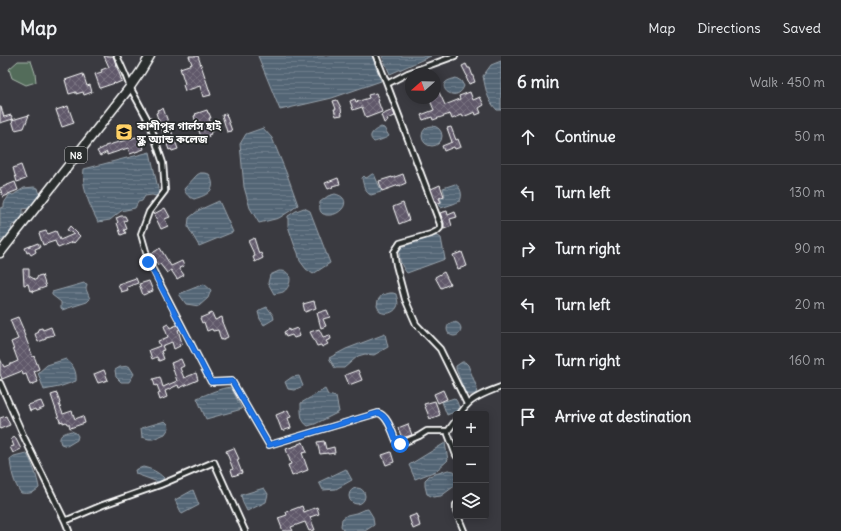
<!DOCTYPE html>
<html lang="en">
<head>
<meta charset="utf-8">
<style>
  :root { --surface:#2c2c30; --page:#38383c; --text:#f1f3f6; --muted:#a6a7ab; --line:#48484c }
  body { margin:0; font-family:Delius,"Noto Sans Bengali",sans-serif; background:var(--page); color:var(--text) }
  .controls { position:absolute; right:12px; bottom:12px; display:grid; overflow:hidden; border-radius:4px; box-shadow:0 2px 10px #0003 }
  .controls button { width:36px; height:36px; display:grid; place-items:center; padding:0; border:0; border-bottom:1px solid var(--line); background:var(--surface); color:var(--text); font:20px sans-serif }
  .compass { position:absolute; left:405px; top:12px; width:36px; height:36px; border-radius:50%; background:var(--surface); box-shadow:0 2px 10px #0003; rotate:250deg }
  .stop { position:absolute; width:12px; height:12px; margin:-9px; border:3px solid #1a73e8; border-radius:50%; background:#fff }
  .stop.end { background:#1a73e8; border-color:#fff; box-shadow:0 1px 4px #0008 }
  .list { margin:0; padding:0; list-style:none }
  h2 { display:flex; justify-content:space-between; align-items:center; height:52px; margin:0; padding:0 16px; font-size:17px }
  h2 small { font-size:13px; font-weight:400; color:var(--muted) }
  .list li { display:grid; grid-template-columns:26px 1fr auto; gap:12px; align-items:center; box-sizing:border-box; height:56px; padding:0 16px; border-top:1px solid var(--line) }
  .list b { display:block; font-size:15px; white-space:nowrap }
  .list em { font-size:13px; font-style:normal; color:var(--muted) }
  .icon { flex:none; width:22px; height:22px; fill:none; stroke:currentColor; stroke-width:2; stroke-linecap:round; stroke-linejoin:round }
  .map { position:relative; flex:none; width:501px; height:475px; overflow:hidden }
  header { display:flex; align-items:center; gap:24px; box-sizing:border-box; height:56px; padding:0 20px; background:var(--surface); border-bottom:1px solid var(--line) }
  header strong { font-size:19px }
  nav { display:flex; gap:22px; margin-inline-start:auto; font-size:14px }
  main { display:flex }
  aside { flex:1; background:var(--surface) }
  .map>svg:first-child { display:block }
  .green { fill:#526c5a; stroke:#a8b6ac }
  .water { fill:url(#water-rules); stroke:#98a3ac }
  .building { fill:url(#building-cross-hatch); stroke:#fff }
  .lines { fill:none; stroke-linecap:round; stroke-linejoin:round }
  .minor-casing { stroke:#fff; stroke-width:8 }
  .trunk-casing { stroke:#fff; stroke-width:11 }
  .minor { stroke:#2a2d2e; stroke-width:4.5 }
  .trunk { stroke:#2a2d2e; stroke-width:8 }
  .route { stroke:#1a73e8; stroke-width:5 }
  .labels { text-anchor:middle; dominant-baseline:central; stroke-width:3.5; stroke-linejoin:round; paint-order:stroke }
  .shield { fill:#2a2d2e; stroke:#bfc0c0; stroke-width:1 }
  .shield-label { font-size:10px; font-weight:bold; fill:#fff }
  .poi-label { font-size:11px; font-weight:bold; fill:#fff; stroke:#2a2d2e; text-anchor:start }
</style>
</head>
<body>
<header>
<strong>Map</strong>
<nav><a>Map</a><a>Directions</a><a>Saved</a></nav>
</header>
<main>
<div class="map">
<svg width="501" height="475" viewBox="0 0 501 475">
  <defs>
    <pattern id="water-rules" width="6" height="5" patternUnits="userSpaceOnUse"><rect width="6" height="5" fill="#536575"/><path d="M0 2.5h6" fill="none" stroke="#6d7c8a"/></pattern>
    <pattern id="building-cross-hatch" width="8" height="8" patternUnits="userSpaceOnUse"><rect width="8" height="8" fill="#60596a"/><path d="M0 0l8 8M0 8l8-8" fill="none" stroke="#787280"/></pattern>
  </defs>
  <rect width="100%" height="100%" fill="#3a3a40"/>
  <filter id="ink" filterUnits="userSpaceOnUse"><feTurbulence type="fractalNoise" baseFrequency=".025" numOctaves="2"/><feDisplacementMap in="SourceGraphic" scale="8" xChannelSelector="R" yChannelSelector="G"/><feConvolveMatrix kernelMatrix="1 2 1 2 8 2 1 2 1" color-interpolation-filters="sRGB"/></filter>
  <g filter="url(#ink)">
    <path class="green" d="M18 5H31L35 17 36 26 26 29 12 22 9 13Z"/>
    <path class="water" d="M258 0H372L381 25 332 42 280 54Z
      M382 0H431L390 18Z
      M501 5V54H497C487 44 486 34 483 20L491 9Z
      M456 22 461 25 464 30C458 47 438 34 446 26 448 24 453 23 456 22Z
      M422 80a10 10 0 1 1 20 0a10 10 0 1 1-20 0Z
      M381 71 384 72 389 80C387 82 378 85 374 86 366 79 375 74 381 71Z
      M263 72 272 82 288 121 298 149 290 155 279 162 259 167 250 152 244 131 240 88 246 78Z
      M150 96 159 137V139L156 140 152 139 145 140 142 145 138 146 135 152 121 155 110 164 98 166C90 150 81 132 84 113Z
      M200 117H204L209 118C218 134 208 139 194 143 189 141 186 139 184 133L197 119Z
      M372 118H374L381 134V136L371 139C365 137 363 128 362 122L364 120 366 122 368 121Z
      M455 128C461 131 463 139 460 145L453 148 441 152 439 148 442 146 440 142 445 140 443 132Z
      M34 131 38 132 40 139 39 145 29 152 23 153V161L22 166 12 169 11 177 0 186V152L4 151V147L10 138 13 139 24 132Z
      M335 138C354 142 342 161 326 159 324 158 322 158 321 156 319 154 320 149 320 146L328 140Z
      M219 145 233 176 199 190 188 171 189 162 199 154Z
      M304 152 310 155 330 207 313 218 306 213 300 205 298 197 294 188 288 170V160L296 155Z
      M433 180H438L441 182 445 203 407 217C401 210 397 200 401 191Z
      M279 215C280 215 285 215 286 216 293 220 290 232 283 236 281 237 277 237 274 238L268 227 270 219Z
      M84 227 87 228 86 233 90 243 87 246 62 254 61 253V246L52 239V236Z
      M204 228 211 234 208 242 199 250 186 248 179 238Z
      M390 237H393L396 238C397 242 399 248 397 251 394 257 386 259 380 256L377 250 378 244 382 239Z
      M267 251 273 259 274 263 264 269 260 263 258 256 262 253Z
      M447 273a7 7 0 1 1 14 0a7 7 0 1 1-14 0Z
      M385 278 388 291 374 299 365 298 358 300 344 312H335L329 302 346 293Z
      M66 303C73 309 77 315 76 325L59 331 44 334 38 317 47 309Z
      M462 306H465L468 309 477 332 476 338 473 339H466L456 313V310Z
      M129 310 134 318 129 326H121L116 321 115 314 120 311Z
      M299 320 303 330 294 334 288 333 285 326 292 321Z
      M231 331 242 353 206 363 197 342C208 338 220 332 231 331Z
      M325 333 328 339 336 341 339 356 315 368 308 370C300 365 301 356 301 347Z
      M454 342C457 344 459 350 459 354L447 359 442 346Z
      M165 365 168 368 169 372 165 378 153 383H149L142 381 141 372Z
      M71 375 76 377 78 380 77 384 67 390 61 388C57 379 64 377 71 375Z
      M445 387 448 404 436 415 415 423 409 409Z
      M26 397C31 403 38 423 39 432 34 437 29 438 21 437 14 428 11 415 10 403L14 400Z
      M143 411C152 413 158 416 164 422L161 426H158L136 418 135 414Z
      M346 413 352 424 336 433 323 434 319 426Z
      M448 414 454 415 456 418V429L441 440 433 441 427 438 425 430V424L429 420Z
      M349 440a8 8 0 1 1 16 0a8 8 0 1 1-16 0Z
      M264 432 268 438 266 446 247 455 243 447 241 439Z
      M193 434 199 449 182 458 175 444Z
      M368 453 373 461 374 469 365 475H344L341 470 342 463 347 459 356 457 363 454Z"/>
    <path class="building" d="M104 0H113L122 25 115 28V27L100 32 95 18 102 16 101 14 109 11Z
      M189 0H198L211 39 203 41 200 30 185 35 183 29 185 28 180 12 192 8Z
      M466 8 468 12H470L475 26 469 28 466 21 467 20 462 10Z
      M83 18 87 30 90 29 92 36 84 39 83 36 76 38V36L69 38 65 24Z
      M439 36 445 49 460 43 459 40 470 36 473 44 480 41 484 49 479 52 481 57 476 59 475 56 463 61 462 59 452 63 450 58 433 64 432 61 423 64 421 59 434 54 429 42H435V38Z
      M376 37 379 45H378L382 56 366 62 362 51 353 54 350 45 355 43 356 46 369 42 368 39Z
      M337 44 341 52 342 59 336 60 334 53H336L333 45Z
      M68 50 74 67 62 71 56 54Z
      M0 51H1L4 61 11 59 13 63 0 67Z
      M163 52 178 93 172 95 171 93 169 94 156 57 158 56 157 54Z
      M207 54 208 57H209L211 62H209L213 75 210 76 211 78 208 79 209 81 203 82V81H201L199 75 201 74 198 66 196 67 194 60 196 59 195 58Z
      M393 54 395 60 387 63 388 65 384 67 381 59Z
      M226 58 232 75 227 76 222 59Z
      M29 59 24 72 15 74 12 64Z
      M451 71 456 84 458 83 461 91 455 93 454 91 444 95 442 90 452 86 447 72Z
      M140 80 144 93 130 98 128 92 107 99V96L100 100 97 95 105 91V90Z
      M21 109 26 123 17 126 13 112Z
      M403 118 406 127 399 130V129L382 135 379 125 392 121V122Z
      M338 122 340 128 332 130 333 131 328 133 325 127Z
      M15 126 18 134 8 138V139L3 141 0 132Z
      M440 129 444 140 439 142 441 146 436 148 431 133Z
      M403 147 409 164 399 168 393 151Z
      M165 152 170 161 165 163 168 170 161 173 154 158Z
      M447 155 448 159 455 156 457 161 450 163 452 170 444 173V167L440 157Z
      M121 160H125L127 164 124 165 127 173 124 174 126 177 121 179 117 167 118 166 116 162Z
      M70 170 80 180 74 187 73 186 58 192 55 185 43 189 39 177 46 175 48 178 56 175 60 184 74 178 67 174Z
      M254 182 259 198 261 197 263 202 255 206 253 201 255 200 248 185Z
      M38 187 40 191 35 193 36 196 31 199 29 196 27 197 25 192Z
      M160 192 171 210 182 205 184 210 179 212 184 219 177 223 171 214 167 217 160 208 158 209 151 198Z
      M462 196 467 210 458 213 453 199Z
      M23 213H29V220L36 224 38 220 42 219 46 231 32 236V234L30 235 28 228 24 229Z
      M444 216 450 228 441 232 435 221Z
      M136 222 138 227 127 231 128 234 121 236 118 228Z
      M149 225 153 235 143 239 139 228Z
      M314 245 316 252 305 256 303 248Z
      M327 254 330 261 323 263 326 270 321 272 317 257Z
      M212 257 215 264 222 261 223 266H222L228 281 226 282 221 284 218 274 213 275 212 273 207 275 204 266 202 267 200 262Z
      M18 261 24 275H23L33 301 34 300 39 313 34 315 38 326 30 329 26 318 23 319 22 315 2 323 0 318V303L4 311 18 305 11 286 18 283 10 264Z
      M168 268 170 272 177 269 180 273 178 274 182 287 179 288 180 290 174 293 172 286 162 290 164 294 161 295 164 303 159 305 157 301 152 303 149 294 160 290 158 285 168 281 164 270Z
      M51 271 54 279 46 281V283L38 286 35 278 39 276 38 273 42 272 43 274Z
      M297 272 300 280 294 282 292 279 286 281 284 276 289 273V275Z
      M319 273 323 281 330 279 331 283 326 285 328 288 322 291 321 289 317 290 310 276Z
      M181 303 184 310 180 312 184 322 196 317 198 324 179 332 178 329 165 335 167 341 160 344 158 338 160 337 157 329 155 330 153 323 160 321 163 331 177 325 171 307Z
      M104 314 108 324 98 327 94 318Z
      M358 314 362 324 349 329 345 319Z
      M443 334 447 343 438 347 434 338Z
      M57 337 60 347 59 348 63 358 72 355 75 363 83 360 85 367 70 372 69 368H67L66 366 63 367V365L60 366 51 339Z
      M41 345 44 352 36 355 35 353 30 355 28 349Z
      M435 345 440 359 430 363 424 348Z
      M288 354 291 361 288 362 291 372 282 375 276 359Z
      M6 360 10 369 0 373V362Z
      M408 368 412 379 402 382 398 372Z
      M15 381 21 393 13 397 10 391 14 390 11 383Z
      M324 385 326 393 334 391 335 397 328 398V397L320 398 317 386Z
      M303 386 307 396 302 397 308 414 292 420 288 409 291 408 286 393 298 389V388Z
      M234 392 239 403 237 404 242 417 233 420 231 414 233 413 226 395Z
      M391 396 394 406 386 409 382 399Z
      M302 450 304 456 317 451 319 458 310 461 315 474 309 475 305 466 291 471 293 475H283L278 462 287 459 286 456Z
      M417 458 419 463H418L420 470 413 473 409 461Z"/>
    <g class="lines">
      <g class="minor-casing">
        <path id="minor" d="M117 0 125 18 130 31 150 68 163 107 165 135 149 156 141 178 149 206 211 326 232 325 269 389 378 357C388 359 393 378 397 387L400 388 419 380 427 375H448V378L456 399
          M376 0 387 28 440 168V172L437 175 431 178 400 187 394 196 396 209 405 243 416 268 440 293 467 348
          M387 28 408 17 455 0
          M0 327 23 379 65 465 69 475
          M460 358C462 355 464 352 466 350 473 341 490 335 501 331
          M448 375 456 364
          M456 449V455
          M458 460 464 475
          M65 465 103 449 160 429 214 406 245 475"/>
      </g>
      <g class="trunk-casing">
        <path id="trunk" d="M0 197 130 31 141 15 150 0"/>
      </g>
      <use href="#minor" class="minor"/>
      <use href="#trunk" class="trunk"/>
    </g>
  </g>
  <g class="lines" filter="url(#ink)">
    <path class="route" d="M148 206 211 326 232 325 269 389 378 357C388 359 393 378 397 388H400"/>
  </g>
  <defs>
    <g id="school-square" transform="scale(0.9)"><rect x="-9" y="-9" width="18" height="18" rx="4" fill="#ffd166" stroke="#2a2d2e"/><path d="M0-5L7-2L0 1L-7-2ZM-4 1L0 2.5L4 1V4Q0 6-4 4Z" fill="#111"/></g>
  </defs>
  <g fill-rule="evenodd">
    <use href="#school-square" x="124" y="76"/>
  </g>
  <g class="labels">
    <rect class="shield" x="65" y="91" width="22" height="16" rx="3"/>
    <g class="shield-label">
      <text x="76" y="99">N8</text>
    </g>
    <g class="poi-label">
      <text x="137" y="70">কাশীপুর গার্লস হাই<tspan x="137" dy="13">স্কুল অ্যান্ড কলেজ</tspan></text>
    </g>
  </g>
</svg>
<div class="controls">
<button>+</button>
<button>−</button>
<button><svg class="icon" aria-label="layers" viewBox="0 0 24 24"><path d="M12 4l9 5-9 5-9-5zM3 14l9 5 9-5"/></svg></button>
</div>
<svg class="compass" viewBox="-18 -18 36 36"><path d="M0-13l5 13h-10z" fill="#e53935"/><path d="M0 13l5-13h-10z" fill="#a6a7ab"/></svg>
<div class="stop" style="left:400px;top:388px"></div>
<div class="stop end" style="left:148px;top:206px"></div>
</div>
<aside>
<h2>6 min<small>Walk · 450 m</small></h2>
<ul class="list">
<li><svg class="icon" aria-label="ahead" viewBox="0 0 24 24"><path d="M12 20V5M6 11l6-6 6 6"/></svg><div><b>Continue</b></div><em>50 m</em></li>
<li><svg class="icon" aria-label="left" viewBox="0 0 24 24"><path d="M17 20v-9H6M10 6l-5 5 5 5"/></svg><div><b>Turn left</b></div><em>130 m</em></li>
<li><svg class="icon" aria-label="right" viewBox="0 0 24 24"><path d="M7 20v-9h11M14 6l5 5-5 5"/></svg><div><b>Turn right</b></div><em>90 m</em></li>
<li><svg class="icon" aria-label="left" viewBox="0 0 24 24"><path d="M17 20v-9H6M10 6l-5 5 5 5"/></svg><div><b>Turn left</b></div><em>20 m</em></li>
<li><svg class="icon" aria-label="right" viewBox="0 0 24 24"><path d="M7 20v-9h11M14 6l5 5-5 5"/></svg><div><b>Turn right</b></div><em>160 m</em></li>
<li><svg class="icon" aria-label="arrive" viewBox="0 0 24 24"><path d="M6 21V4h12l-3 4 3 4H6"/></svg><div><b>Arrive at destination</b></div></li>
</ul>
</aside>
</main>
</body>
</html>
